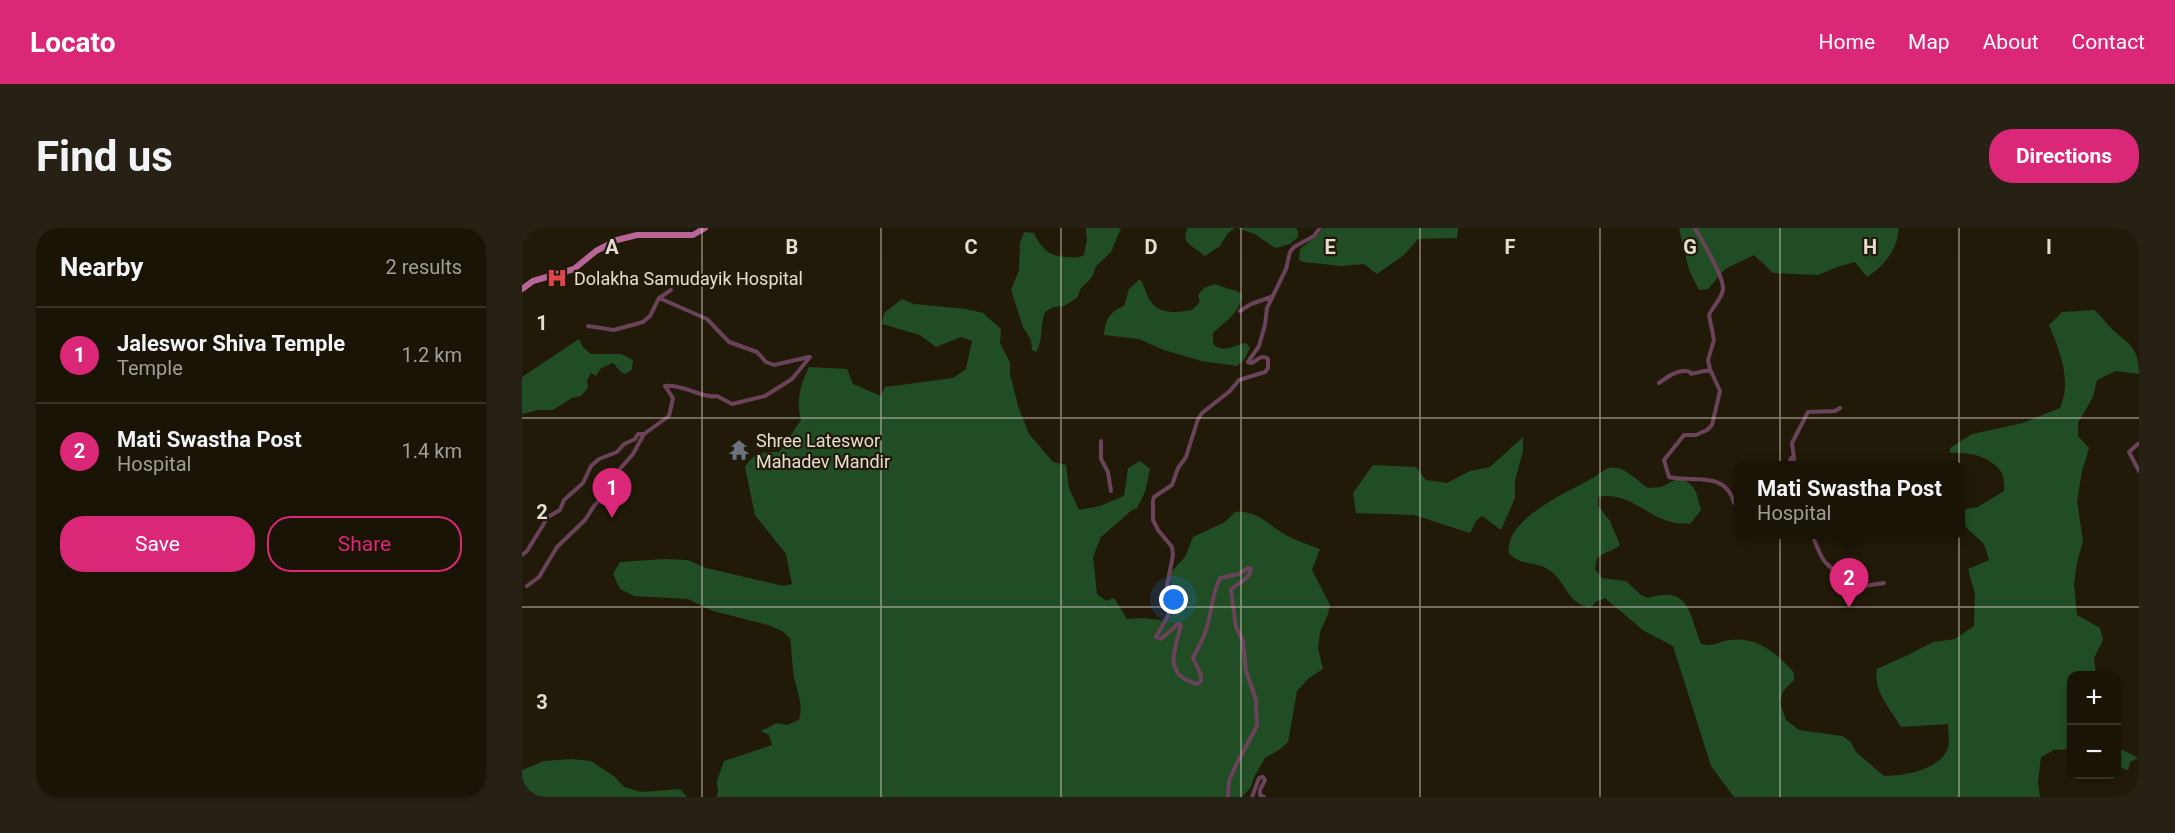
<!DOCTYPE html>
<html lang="en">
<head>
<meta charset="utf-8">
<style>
  :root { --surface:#1a1407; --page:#272115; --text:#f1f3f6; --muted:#9f9e9b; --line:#383328; --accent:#db2777 }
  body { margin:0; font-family:Roboto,sans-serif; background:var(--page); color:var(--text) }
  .controls { position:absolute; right:18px; bottom:18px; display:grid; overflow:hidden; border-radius:12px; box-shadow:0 2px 4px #0004 }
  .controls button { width:54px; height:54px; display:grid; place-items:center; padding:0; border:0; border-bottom:2px solid var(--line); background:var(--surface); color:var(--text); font:30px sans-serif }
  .you { position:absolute; left:652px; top:372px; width:21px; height:21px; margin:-15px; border:4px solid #fff; border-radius:50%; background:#1a73e8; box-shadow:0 0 0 9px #1a73e833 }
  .badge { display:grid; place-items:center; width:39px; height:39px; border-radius:50%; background:var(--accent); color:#fff; font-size:20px; font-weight:700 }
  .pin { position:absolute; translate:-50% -50px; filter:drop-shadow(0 2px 3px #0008) }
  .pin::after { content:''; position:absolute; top:32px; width:21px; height:18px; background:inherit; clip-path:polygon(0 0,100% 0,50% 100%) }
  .popup { position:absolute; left:1212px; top:233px; width:231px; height:78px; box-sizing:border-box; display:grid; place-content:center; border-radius:12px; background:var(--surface); filter:drop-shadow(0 2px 4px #0005); font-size:20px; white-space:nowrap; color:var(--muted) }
  .popup b { font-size:22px; color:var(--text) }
  .popup::after { content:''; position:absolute; left:50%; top:100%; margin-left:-12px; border:12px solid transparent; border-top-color:var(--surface) }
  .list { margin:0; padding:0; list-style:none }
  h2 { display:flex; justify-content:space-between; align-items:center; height:78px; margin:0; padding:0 24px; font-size:26px }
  h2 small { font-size:20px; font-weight:400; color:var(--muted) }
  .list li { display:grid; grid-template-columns:39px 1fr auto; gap:18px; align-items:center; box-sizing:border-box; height:96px; padding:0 24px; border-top:2px solid var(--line) }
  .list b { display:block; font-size:22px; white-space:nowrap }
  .list p { margin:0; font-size:20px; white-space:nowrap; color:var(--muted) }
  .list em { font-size:20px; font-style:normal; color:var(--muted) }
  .actions { display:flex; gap:12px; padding:18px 24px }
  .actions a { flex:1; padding:14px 0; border:2px solid var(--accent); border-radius:24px; text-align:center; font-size:21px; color:var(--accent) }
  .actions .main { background:var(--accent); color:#fff }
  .map { position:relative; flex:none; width:1617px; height:569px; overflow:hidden; border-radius:24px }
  header { display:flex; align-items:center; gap:36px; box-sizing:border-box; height:84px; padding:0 30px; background:var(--accent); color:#fff }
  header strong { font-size:28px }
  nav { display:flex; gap:33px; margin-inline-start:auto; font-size:21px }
  .intro { display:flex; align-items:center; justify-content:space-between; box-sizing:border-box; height:144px; padding:0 36px }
  h1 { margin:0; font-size:42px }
  .button { padding:15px 27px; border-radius:24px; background:var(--accent); color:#fff; font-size:21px; font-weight:700 }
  main { display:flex; gap:36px; padding:0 36px }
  aside { flex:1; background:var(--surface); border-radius:24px; box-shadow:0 2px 4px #0004 }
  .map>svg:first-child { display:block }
  .forest { fill:#214d24 }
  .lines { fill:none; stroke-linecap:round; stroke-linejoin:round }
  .street { stroke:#6a4259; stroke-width:4 }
  .primary { stroke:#b86697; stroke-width:6 }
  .grid { fill:none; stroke:#e3ddd3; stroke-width:1.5; stroke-opacity:0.55 }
  .labels { text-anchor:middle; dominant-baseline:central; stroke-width:4.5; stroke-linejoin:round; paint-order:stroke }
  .poi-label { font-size:18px; fill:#e3ddd3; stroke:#221a09; text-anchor:start }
  .grid-label { font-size:20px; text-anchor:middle; font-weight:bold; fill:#e3ddd3; stroke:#221a09; stroke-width:4.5; stroke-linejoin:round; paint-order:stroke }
</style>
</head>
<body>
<header>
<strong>Locato</strong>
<nav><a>Home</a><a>Map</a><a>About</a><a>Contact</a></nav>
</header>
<div class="intro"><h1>Find us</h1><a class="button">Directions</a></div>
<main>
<aside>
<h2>Nearby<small>2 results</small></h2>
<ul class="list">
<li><span class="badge">1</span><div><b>Jaleswor Shiva Temple</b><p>Temple</p></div><em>1.2 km</em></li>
<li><span class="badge">2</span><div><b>Mati Swastha Post</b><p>Hospital</p></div><em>1.4 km</em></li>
</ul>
<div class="actions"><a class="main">Save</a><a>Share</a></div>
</aside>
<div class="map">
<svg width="1617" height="569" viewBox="0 0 1617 569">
  <rect width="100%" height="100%" fill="#221a09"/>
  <path class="forest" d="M564 0H599L589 24 574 38 570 49 559 60 555 70 542 78 531 79 523 84C518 97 521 114 514 124L510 122 509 112 501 99 489 62 497 42 498 15 502 4 512 5C520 22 528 29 547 29 553 30 556 30 562 27L565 12Z
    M666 0H713L706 5 698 18 683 28C673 19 657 15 666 0Z
    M715 0H774L776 4V9L768 16 753 20 733 6Z
    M801 0H936L935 10 896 11 882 27 855 46 842 36 819 38 782 34 777 32 778 21 797 6Z
    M1157 0H1377C1375 22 1363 37 1345 49L1333 34 1315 39 1296 47 1251 45 1232 27 1203 41 1186 61 1177 62 1167 42Z
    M618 51C622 57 623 63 626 69 635 87 653 85 670 82L678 74 676 67 682 60 693 56C702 61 711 60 720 66 719 85 702 94 691 105V116C703 126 711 117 724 115L728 120 722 132 715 138 679 133 642 122 617 111 582 107C583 91 588 84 602 78L607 61Z
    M380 71 392 76 444 81 461 85 479 101 478 115 488 135V146L496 178 507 206 531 234 544 237 547 260 557 282 578 278 602 268 606 240 618 233 628 241 623 264 615 280 610 282 579 309 571 329 575 366 584 373 592 370 605 391 621 390 646 393 652 381V368L648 352 650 343 663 329 671 309 703 294 713 284C733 282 744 294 759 304 771 312 785 316 798 321L790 342 808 377 806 386 798 404 796 420 801 441 787 450 775 463 766 514 757 522 743 530 732 549 729 559 720 569H194L196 564 195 553 202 533 250 517 247 507 239 503 255 495 265 497 277 492C281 477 277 469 273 454 270 440 270 424 268 410L260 403 246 397 191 383 166 371 112 368 98 361 91 346 98 334 144 331 166 332 184 340 261 358 270 356 264 326 233 287 223 239C232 224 241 224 257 224L279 192C274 174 278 157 287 139L325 141 331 156 359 168 363 159 431 150 444 141 450 113 439 109 414 119 398 107 360 96 362 85Z
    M1572 82C1580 88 1585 97 1592 103 1610 118 1617 122 1617 146L1594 143 1575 152 1571 169 1556 195V208L1567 220 1560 243 1555 273 1561 313 1555 335 1552 356 1555 387 1578 400 1581 412 1572 430 1574 447 1550 448 1549 521 1532 522 1519 529 1516 554 1518 569H1212L1189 538 1151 418 1122 403 1083 370 1074 374 1068 380C1042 373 1046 355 1027 342 1014 333 1003 339 987 326 981 292 1044 265 1067 252 1074 249 1080 242 1087 240 1101 236 1115 253 1126 260L1139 259 1157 250C1175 257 1174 264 1179 282L1168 296C1162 295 1155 296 1149 294 1123 287 1105 263 1076 269V278L1088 293 1098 317C1091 323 1082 324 1075 330L1073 341 1080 350 1104 353 1119 367 1126 370C1168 357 1167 386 1179 416 1192 419 1195 414 1207 412 1235 408 1255 425 1272 445V452L1261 463 1258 475 1264 492 1277 502 1320 508 1328 513 1334 524 1362 548C1382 548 1418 542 1426 520 1428 513 1426 503 1426 496L1379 499C1368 480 1351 464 1355 441L1390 425 1411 414 1433 411 1452 398 1453 366 1446 341 1467 332C1465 326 1464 318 1460 314 1448 301 1438 301 1442 281L1456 279 1482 263C1482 258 1482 252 1481 248 1474 229 1445 223 1428 225V220L1450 206 1501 195 1538 180C1550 153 1538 123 1527 97L1540 84Z
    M57 111 61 119 69 126H99L111 132 110 142 103 146 99 144 91 135 79 140 74 148 69 145 65 152 66 160 59 168 50 170 31 182H16L0 186V149Z
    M1001 209V223L993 252V270L979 302 960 288 954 293 948 305 892 287 834 285 831 265 851 237 894 239 904 252 925 255 948 243 968 239Z
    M1595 519 1616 530 1608 534 1606 542 1595 538Z
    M50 531 69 533 93 549 102 559 119 564 158 561 165 569H0V542L22 533Z"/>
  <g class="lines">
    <path class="street" d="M1173 0C1180 13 1202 48 1201 61 1200 71 1191 78 1187 87L1192 112 1186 132 1188 141 1198 163 1190 197 1185 202 1174 207H1162L1142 232 1147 249C1170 255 1204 242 1212 275L1216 276
      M137 70 185 91 207 114 235 124 244 134 252 137 287 129
      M718 83 729 76 749 69
      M66 98 92 102 121 94 128 88 137 70 149 62
      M1137 155C1144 150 1154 142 1164 143 1173 144 1164 147 1173 145 1179 144 1182 142 1188 143
      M579 213V231L586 244 589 263
      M1617 215 1607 224 1617 243
      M1272 230 1270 215 1286 184 1313 183 1318 180
      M1266 238 1269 230H1272V238
      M1290 306C1293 314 1299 331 1305 336 1312 343 1321 347 1327 355L1331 354 1342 358 1362 355
      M0 327 5 323 26 289 38 282 42 272 61 255 69 238 77 231 95 224 102 216 113 211 116 206H122L147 188 151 170 143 158C161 156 182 171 195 168L210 176 243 168 270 151 288 129
      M5 358 17 349 35 319 63 292 72 278 90 258 95 251 97 242 111 226 122 206
      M706 569 707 553 714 537 735 498 734 472 724 443 721 413 714 399 709 362C716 354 727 353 729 341L726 340 717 346 698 350C691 363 690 380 686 395 683 408 677 419 671 430L679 447V453L675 456C640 447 653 422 659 397L656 396 639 411 634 409 646 388 649 376 645 358 651 327 650 319 636 302 631 292V273L632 269 650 257 656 240 664 229 676 191 680 185 708 163 717 152 743 144 746 140V131C740 126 735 132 730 135L726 134 737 118 743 97 745 80 764 41 768 24 772 19 792 8 798 0
      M730 569 737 550 741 549 743 552 738 562V567L742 569"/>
    <path class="primary" d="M0 61 11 53 52 41 74 23 95 12 115 7H171L183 0"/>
  </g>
  <path class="grid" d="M180 0V569M359 0V569M539 0V569M719 0V569M898 0V569M1078 0V569M1258 0V569M1437 0V569M0 190H1617M0 379H1617"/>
  <defs>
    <g id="hospital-bare" transform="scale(1.62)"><path d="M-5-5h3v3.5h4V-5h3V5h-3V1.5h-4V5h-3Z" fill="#e0444e" stroke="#221a09" stroke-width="2.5" paint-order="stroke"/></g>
    <g id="temple-bare" transform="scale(1.62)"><path d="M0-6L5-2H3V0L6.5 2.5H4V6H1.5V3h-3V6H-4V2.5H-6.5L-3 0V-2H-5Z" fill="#6b7280" stroke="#221a09" stroke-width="2.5" paint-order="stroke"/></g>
  </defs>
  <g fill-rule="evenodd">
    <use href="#hospital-bare" x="35" y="50"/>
    <use href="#temple-bare" x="217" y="222"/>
  </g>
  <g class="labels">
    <g class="poi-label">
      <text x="52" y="50">Dolakha Samudayik Hospital</text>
      <text x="234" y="212">Shree Lateswor<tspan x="234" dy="21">Mahadev Mandir</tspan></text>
    </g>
  </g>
  <g class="grid-label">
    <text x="90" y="26">A</text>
    <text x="270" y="26">B</text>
    <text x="449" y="26">C</text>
    <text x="629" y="26">D</text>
    <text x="808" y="26">E</text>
    <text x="988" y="26">F</text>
    <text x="1168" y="26">G</text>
    <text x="1348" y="26">H</text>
    <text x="1527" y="26">I</text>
    <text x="20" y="102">1</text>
    <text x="20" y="291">2</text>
    <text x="20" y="481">3</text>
  </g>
</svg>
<div class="controls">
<button>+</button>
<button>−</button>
</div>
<div class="you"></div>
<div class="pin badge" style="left:90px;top:290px">1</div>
<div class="pin badge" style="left:1327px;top:380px">2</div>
<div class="popup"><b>Mati Swastha Post</b>Hospital</div>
</div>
</main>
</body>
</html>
